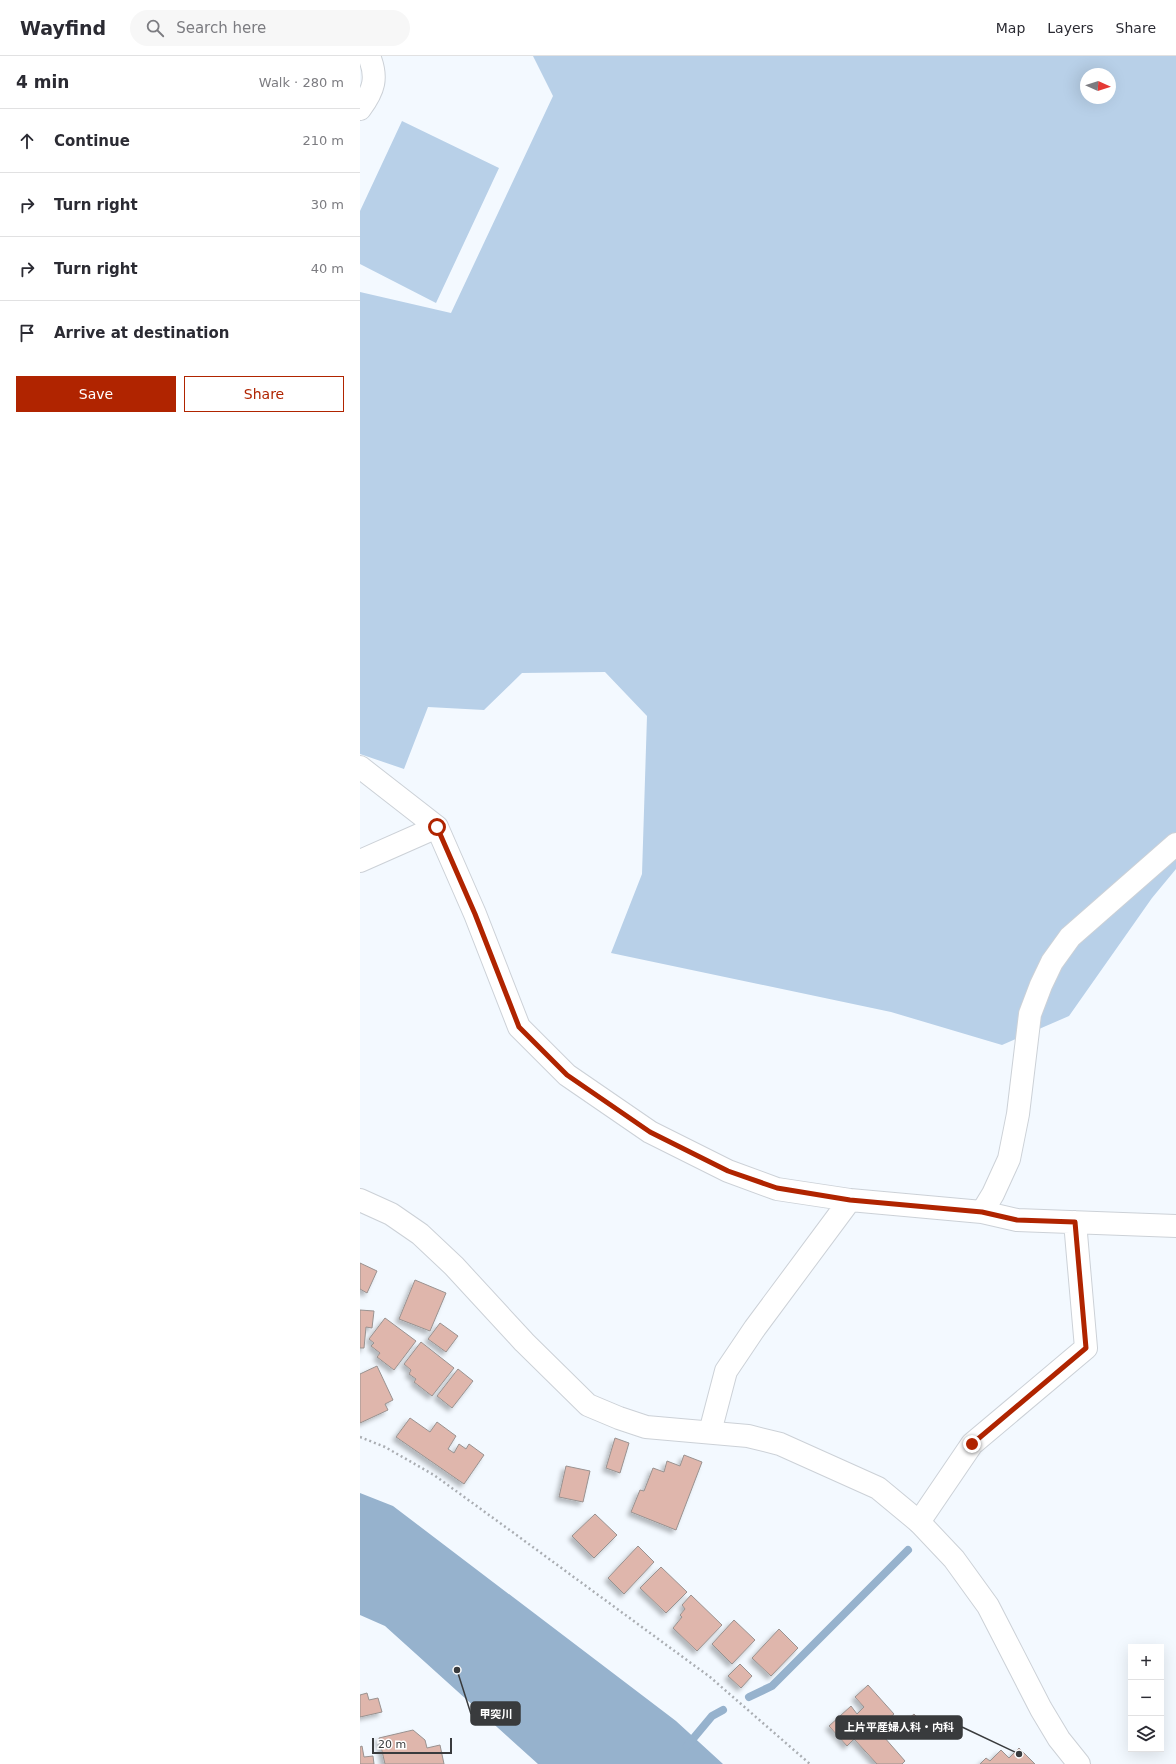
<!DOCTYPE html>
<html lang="en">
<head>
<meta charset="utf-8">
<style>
  :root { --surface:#fff; --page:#f7f7f7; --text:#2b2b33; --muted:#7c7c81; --line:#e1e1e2; --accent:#b02400 }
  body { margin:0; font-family:"DejaVu Sans","Noto Sans JP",sans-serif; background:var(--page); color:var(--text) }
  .controls { position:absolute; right:12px; bottom:12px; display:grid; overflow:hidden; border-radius:0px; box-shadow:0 4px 16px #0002 }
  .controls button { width:36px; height:36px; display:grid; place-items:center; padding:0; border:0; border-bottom:1px solid var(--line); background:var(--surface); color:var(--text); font:20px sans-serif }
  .compass { position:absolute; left:720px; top:12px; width:36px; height:36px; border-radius:50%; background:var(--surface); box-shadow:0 4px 16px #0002; rotate:93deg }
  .scale { position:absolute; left:12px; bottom:10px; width:80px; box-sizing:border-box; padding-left:4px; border:2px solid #393b3d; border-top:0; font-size:11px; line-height:14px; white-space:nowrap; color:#393b3d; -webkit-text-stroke:3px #fff; paint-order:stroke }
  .stop { position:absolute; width:12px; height:12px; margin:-9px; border:3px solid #b02400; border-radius:50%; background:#fff }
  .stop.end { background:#b02400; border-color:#fff; box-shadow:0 1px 4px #0008 }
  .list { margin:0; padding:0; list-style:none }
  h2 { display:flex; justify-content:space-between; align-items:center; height:52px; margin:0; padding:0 16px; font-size:17px }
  h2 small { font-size:13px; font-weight:400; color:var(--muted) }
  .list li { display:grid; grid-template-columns:26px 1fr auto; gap:12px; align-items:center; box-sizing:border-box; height:64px; padding:0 16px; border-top:1px solid var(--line) }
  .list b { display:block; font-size:15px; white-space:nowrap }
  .list em { font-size:13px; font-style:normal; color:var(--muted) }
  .actions { display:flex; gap:8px; padding:12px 16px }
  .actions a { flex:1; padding:9px 0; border:1px solid var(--accent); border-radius:0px; text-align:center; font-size:14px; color:var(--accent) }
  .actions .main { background:var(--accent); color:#fff }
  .icon { flex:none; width:22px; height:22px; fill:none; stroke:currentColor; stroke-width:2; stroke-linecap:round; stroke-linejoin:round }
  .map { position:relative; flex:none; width:816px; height:1708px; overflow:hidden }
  header { display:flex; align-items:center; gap:24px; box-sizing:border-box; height:56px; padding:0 20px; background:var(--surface); border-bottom:1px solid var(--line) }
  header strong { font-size:19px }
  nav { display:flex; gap:22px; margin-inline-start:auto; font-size:14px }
  .search { width:280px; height:36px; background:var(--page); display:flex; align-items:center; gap:10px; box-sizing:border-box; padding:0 14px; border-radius:22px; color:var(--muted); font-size:15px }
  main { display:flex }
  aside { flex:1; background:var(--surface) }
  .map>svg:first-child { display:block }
  .green { fill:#b8d0e8; fill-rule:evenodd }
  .water { fill:#96b2cd }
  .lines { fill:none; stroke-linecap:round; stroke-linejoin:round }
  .stream { stroke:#96b2cd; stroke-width:8 }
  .building { fill:#dfb6ac; stroke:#999290; filter:url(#shadow) }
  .street-casing { stroke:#ccd1d7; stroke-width:24 }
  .secondary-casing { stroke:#ccd1d7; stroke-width:24 }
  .path { stroke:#aaaeb3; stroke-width:2.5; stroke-dasharray:2 3; stroke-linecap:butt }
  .street { stroke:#fff; stroke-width:22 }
  .secondary { stroke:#fff; stroke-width:22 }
  .route { stroke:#b02400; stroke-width:5 }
  .leader { fill:none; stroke:#393b3d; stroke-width:1.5 }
  .callout-dot { fill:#393b3d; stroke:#fff; stroke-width:1.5 }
  .callout { fill:#393b3d; stroke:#393b3d; stroke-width:1.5 }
  .callout-label { font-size:11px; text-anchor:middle; font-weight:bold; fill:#fff }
</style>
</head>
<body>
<header>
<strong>Wayfind</strong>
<div class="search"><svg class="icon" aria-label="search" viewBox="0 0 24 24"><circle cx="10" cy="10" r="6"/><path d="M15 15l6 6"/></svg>Search here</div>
<nav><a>Map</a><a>Layers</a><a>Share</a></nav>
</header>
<main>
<aside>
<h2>4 min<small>Walk · 280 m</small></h2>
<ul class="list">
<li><svg class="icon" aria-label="ahead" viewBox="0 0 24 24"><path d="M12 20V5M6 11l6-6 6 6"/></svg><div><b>Continue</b></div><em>210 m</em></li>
<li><svg class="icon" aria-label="right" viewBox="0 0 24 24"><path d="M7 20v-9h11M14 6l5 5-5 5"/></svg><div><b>Turn right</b></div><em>30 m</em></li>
<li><svg class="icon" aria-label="right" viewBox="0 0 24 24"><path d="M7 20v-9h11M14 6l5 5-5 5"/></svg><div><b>Turn right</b></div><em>40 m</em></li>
<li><svg class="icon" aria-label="arrive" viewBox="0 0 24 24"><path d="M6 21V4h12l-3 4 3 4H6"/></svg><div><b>Arrive at destination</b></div></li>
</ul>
<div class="actions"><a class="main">Save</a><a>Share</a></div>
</aside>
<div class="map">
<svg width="816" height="1708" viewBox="0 0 816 1708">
  <defs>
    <filter id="shadow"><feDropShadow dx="-3.5" dy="3.5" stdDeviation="2" flood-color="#0004"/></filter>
  </defs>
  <rect width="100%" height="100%" fill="#f3f9ff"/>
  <path class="green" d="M173 0H816V813L792 842 709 960 642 989 531 956 251 897 282 818 287 660 245 616 162 617 124 654 68 651 44 713 0 698V236L91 257 193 40ZM726 18H750V42H726Z
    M42 65 139 112 76 247 0 208V155Z"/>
  <path class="water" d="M0 1437 33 1450 316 1665 363 1708H178L25 1570 0 1559Z"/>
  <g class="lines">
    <path class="stream" d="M389 1641 412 1630 548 1494
      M327 1690 352 1660 363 1654"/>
  </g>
  <path class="building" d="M0 1207 17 1215 7 1237 0 1233Z
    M55 1224 86 1237 70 1275 39 1263Z
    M0 1254 14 1255 12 1272 6 1271 4 1292H0Z
    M25 1262 56 1285 34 1314 17 1301 20 1297 11 1290 14 1287 9 1283Z
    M80 1267 98 1280 86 1296 68 1283Z
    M61 1286 94 1312 72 1340 54 1326 56 1323 49 1318 51 1314 44 1308Z
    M17 1310 33 1344 25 1348 28 1354 0 1367V1318Z
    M98 1313 113 1325 92 1352 77 1340Z
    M50 1362 70 1376 77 1366 96 1380 88 1393 94 1397 99 1388 106 1393 109 1388 124 1399 104 1428 36 1381Z
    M255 1382 269 1387 260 1417 246 1412Z
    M324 1399 342 1406 316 1474 271 1456 280 1434 284 1435 293 1412 304 1416 307 1405 320 1410Z
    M206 1410 230 1415 223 1446 199 1441Z
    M235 1458 257 1479 234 1502 212 1480Z
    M278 1490 294 1506 264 1538 248 1522Z
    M301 1511 327 1536 306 1557 280 1532Z
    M331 1539 362 1569 337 1595 313 1572 322 1561 320 1559 325 1553 322 1549Z
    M374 1564 395 1584 372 1608 352 1588Z
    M419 1573 438 1592 411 1620 392 1602Z
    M380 1608 392 1620 381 1632 368 1620Z
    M508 1629 534 1658 517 1673 545 1705 542 1708H517L494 1683 487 1690 469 1670 491 1650 497 1658 504 1651 495 1641Z
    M7 1637 9 1644 18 1642 22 1656 0 1661V1639Z
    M554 1658 562 1666 555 1672 547 1664Z
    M53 1674 65 1684 67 1692 80 1689 84 1708H25L19 1682Z
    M2 1690 4 1701 13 1700 14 1708H0V1691Z
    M659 1692 675 1708H620L626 1702 630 1705 641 1694 649 1702Z"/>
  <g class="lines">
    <g class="street-casing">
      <path id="street" d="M0 53C14 34 18 22 9 0
        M0 711 77 771 115 858 159 971 207 1019 290 1076 368 1115 417 1133 490 1144 622 1156 657 1164 816 1170
        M0 805 77 771
        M622 1156 633 1138 649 1103 658 1058 670 958 681 929 692 906 710 881 816 788
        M350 1376 366 1315 395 1272 490 1144
        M559 1466 612 1388 726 1292 715 1166"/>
    </g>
    <g class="secondary-casing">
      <path id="secondary" d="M0 1144 31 1158 60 1178 94 1210 164 1286 228 1349 259 1362 286 1371 388 1380 420 1388 518 1432 559 1466 594 1503 628 1550 681 1653 699 1683 719 1708"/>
    </g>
    <path class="path" d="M0 1381 25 1391 74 1419 151 1475 350 1621 450 1708"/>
    <use href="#street" class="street"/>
    <use href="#secondary" class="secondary"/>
  </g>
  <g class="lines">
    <path class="route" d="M77 771 115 858 159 971 207 1019 290 1076 368 1115 417 1132 490 1144 622 1156 657 1164 715 1166 726 1292 612 1388"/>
  </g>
  <path class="leader" d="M97 1614L111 1658M659 1698L602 1671"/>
  <g class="callout-dot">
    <circle cx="97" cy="1614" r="4"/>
    <circle cx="659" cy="1698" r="4"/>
  </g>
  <g class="callout">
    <rect x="111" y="1646" width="49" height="23" rx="4"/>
    <rect x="476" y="1660" width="126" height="23" rx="4"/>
  </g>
  <g class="callout-label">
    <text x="136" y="1662">甲突川</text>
    <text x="539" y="1675">上片平産婦人科・内科</text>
  </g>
</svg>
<div class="controls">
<button>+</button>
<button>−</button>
<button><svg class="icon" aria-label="layers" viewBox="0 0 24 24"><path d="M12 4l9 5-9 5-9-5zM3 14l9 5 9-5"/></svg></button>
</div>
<svg class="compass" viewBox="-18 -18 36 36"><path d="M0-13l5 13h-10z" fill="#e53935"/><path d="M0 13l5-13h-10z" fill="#7c7c81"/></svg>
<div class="scale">20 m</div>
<div class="stop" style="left:77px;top:771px"></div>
<div class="stop end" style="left:612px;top:1388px"></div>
</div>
</main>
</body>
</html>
